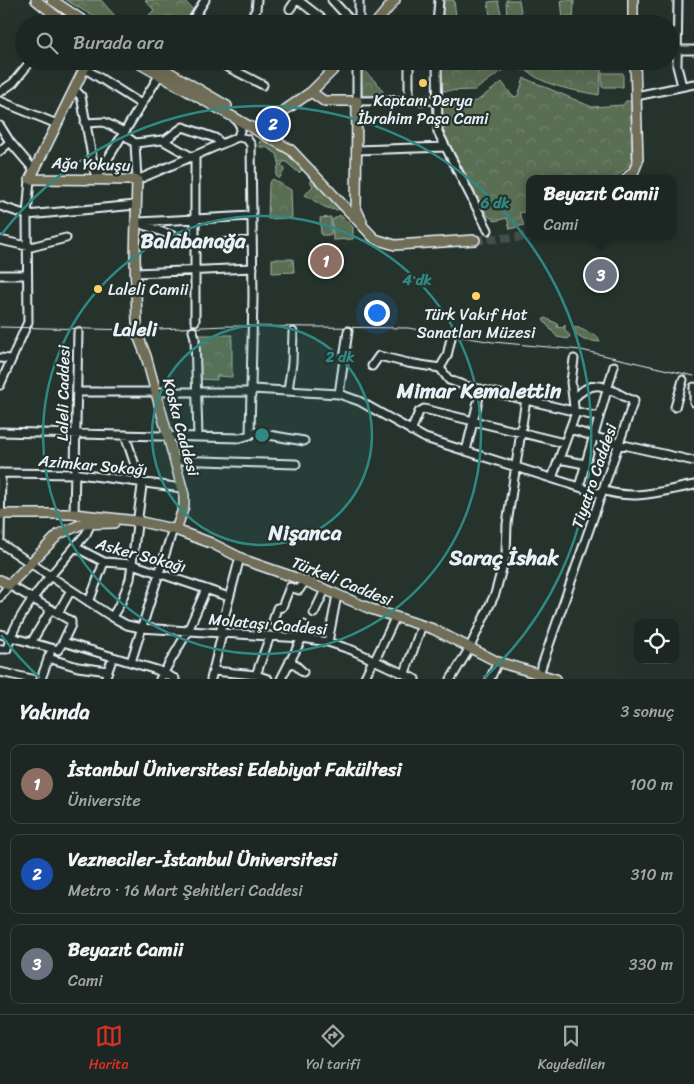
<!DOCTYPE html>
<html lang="tr">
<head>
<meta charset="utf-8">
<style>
  :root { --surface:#1c2622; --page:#252e2a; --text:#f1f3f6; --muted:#a0a5a5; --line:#3a4340; --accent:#d93025 }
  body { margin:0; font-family:Sriracha,sans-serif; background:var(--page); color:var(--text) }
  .controls { position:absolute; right:15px; bottom:15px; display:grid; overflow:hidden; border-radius:10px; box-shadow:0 5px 20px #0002 }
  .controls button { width:45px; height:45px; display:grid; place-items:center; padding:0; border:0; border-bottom:1px solid var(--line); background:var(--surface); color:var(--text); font:25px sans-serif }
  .you { position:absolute; left:376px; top:312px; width:18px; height:18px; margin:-12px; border:4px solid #fff; border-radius:50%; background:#1a73e8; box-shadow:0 0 0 8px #1a73e833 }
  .badge { display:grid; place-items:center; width:32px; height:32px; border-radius:50%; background:var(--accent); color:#fff; font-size:16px; font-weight:700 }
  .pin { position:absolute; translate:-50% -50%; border:2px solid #fff; box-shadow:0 1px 5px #0006 }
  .popup { position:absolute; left:526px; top:175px; width:150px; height:65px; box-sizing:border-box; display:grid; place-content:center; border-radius:10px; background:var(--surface); filter:drop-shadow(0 1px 4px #0005); font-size:16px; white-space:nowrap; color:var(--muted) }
  .popup b { font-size:19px; color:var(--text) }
  .popup::after { content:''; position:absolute; left:50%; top:100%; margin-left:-10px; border:10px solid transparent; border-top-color:var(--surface) }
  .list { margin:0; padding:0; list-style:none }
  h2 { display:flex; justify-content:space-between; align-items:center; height:65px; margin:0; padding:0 20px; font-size:21px }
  h2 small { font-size:16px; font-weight:400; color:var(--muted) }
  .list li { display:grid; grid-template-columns:32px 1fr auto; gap:15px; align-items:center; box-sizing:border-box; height:80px; margin:0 10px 10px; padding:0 10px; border:1px solid var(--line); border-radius:10px }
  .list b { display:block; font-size:19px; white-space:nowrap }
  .list p { margin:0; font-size:16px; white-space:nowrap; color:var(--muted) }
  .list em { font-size:16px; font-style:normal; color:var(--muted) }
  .icon { flex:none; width:28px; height:28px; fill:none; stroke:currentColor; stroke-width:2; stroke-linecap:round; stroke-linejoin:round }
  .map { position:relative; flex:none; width:694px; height:679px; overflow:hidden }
  .search { position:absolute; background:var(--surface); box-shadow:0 5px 20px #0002; left:15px; right:15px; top:15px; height:55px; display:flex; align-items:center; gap:12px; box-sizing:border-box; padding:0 18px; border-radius:28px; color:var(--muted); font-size:19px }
  .sheet { height:335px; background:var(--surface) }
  nav { display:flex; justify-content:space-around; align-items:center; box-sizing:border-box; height:70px; border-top:1px solid var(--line); background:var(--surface); font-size:14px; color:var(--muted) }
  nav a { display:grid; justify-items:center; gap:2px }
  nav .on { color:var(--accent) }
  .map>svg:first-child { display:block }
  .grass { fill:#5a6e52; stroke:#a1b0a5 }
  .forest { fill:url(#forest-crowns); stroke:#a1b0a5 }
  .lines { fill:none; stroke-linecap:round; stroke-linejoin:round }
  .major-tunnel { stroke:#43504b; stroke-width:9; stroke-dasharray:9 4.5; stroke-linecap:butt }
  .minor-casing { stroke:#e8f1f8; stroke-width:11 }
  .major-casing { stroke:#e8f1f8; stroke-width:12 }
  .minor { stroke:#26332d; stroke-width:7 }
  .major { stroke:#716e59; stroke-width:9 }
  .tram { stroke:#e8f1f8; stroke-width:1 }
  .ring { fill:none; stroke:#308883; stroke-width:2.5 }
  .poi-dot { fill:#ffd166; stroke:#26332d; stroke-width:2 }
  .labels { text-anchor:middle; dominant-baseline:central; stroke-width:4.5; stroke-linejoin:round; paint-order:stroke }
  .poi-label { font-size:16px; fill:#e8f1f8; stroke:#26332d }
  .street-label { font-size:16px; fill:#e8f1f8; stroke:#26332d }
  .quarter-label { font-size:19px; font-weight:bold; fill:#e8f1f8; stroke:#26332d }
  .district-label { font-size:21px; font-weight:bold; fill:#e8f1f8; stroke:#26332d }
  .centre { fill:#308883; stroke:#26332d; stroke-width:2.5 }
  .ring-label { font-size:15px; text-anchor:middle; font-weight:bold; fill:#308883; stroke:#26332d; stroke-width:4.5; stroke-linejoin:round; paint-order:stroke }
</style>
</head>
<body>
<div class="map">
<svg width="694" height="679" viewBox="0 0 694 679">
  <defs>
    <pattern id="forest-crowns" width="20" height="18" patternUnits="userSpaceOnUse" patternTransform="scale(1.25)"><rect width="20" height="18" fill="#5a6e52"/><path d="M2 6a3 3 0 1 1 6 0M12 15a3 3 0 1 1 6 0" fill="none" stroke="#72836c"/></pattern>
  </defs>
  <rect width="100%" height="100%" fill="#26332d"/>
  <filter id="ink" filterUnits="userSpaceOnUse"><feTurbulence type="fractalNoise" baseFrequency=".02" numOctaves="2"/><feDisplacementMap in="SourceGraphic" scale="10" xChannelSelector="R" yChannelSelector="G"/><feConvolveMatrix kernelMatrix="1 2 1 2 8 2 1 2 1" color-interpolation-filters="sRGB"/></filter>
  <g filter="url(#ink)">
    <path class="grass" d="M602 73H623V87H602Z
      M331 217V235H321L320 218Z
      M545 318 558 324 557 327 563 328 565 325V330L570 336 568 339 557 337 543 320Z
      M574 326 597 336 600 342 584 340 576 335Z"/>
    <path class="forest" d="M66 0H101L122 24H106Z
      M145 0H184L196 13 189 24H140L154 10Z
      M442 0H454L457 24H440Z
      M506 0H519L522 19 507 21Z
      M561 0H574L573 24H546V21L563 19Z
      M498 1 503 21 491 23 488 2Z
      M441 61H473L474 68 502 65 503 70 475 90 441 91Z
      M533 61H602L599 95C573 90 546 87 526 70H519L518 66Z
      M358 71H364L377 83 386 96H358Z
      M524 78 592 107 623 105 626 101H631L632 163 614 179H530V211L519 213 524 225 510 229 507 218 495 221 487 215 442 129 441 106 477 101 502 82 513 97 518 96Z
      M265 140 288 153 304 168 299 173 285 161 281 165 285 169 279 179 276 176 279 162 277 154 266 147H260L259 142Z
      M312 178 342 209C328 213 316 201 305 195L313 186 310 181Z
      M273 179 291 190 292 218 268 219 269 183Z
      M340 215 353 227V239L333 240 332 220Z
      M272 259H293L294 272 272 273Z
      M199 335H232V377L217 376V380L199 379Z"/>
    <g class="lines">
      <path class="major-tunnel" d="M475 240 537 236"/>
      <g class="minor-casing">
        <path id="minor" d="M298 0 329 24
          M332 0 354 24
          M678 0 677 66 682 86
          M290 9 296 0
          M190 24 205 0
          M248 24 256 10 257 0
          M359 24V0
          M437 24 439 0
          M670 50H694
          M216 61 263 85
          M357 61V101L438 100
          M437 61 438 132 488 230
          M84 68 141 104
          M74 89 81 96 96 179
          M0 92 13 83 31 61
          M636 96 694 84
          M409 100V61
          M0 101 57 124
          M236 119 241 127 238 137
          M85 123 104 122 124 132
          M0 126 10 142 34 170
          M123 134 135 143 137 180 238 137 247 139 251 145
          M164 141 183 127 215 138 222 144
          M135 143 162 140 192 157
          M357 150 445 147
          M0 151 10 142
          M195 156V321
          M96 178 159 76
          M0 206 27 215 136 205
          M136 222 194 244 252 241
          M139 222 251 216
          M0 240 31 247 66 238
          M135 273 253 268
          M0 275H27
          M193 331 195 338 198 436
          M0 358 10 359
          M372 366 379 356 408 363 440 368
          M440 368 449 380 466 386 599 417
          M440 368 447 356 451 338
          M0 385 28 322 27 215 30 179
          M694 387V402
          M252 389 339 394 359 401 425 438 601 494
          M288 390 292 363 293 332
          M77 392H252
          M339 394 348 331
          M574 398C598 374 609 391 634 401
          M675 407 683 380
          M570 429 615 443 694 461
          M411 431 419 412 424 409 564 443
          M0 432 240 438 250 435 253 296 251 145
          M251 432 304 441
          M466 451 481 389
          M559 459 585 464
          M174 460 296 464
          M0 473 79 474 182 488
          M552 478 575 415 571 382 574 359
          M579 487 614 366
          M602 490C635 501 662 491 694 485
          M74 514 78 332
          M0 539 1 473
          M0 543 112 617 127 625 141 628 302 638 328 642 352 650 415 679
          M75 547 104 562 132 564 229 597
          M0 597 9 585 71 621V625L63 642
          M89 602 104 562
          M58 613 71 590
          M314 613 325 590
          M112 617 121 602 130 579 142 486 125 435
          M273 621 277 608 282 607 290 587 299 590 305 581
          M220 633 240 557
          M0 634 58 650 63 642 157 670 175 679
          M328 642 337 595
          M31 643 51 609
          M0 649H7C17 609 60 565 86 534L91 523
          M48 658 78 667 108 671
          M290 660 303 672
          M375 660 395 618
          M131 662 173 529
          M214 671 256 675 268 679
          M0 672 32 679
          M405 673 422 625
          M539 674 634 400
          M256 675 270 636
          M41 679 50 654
          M105 679 113 657
          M160 679 188 631 206 589
          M211 679 222 634
          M281 679 302 638 304 625
          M364 679 373 660
          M451 679 469 649 495 594 506 554 507 524 526 399
          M490 679 498 662"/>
      </g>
      <g class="major-casing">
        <path id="major" d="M36 0 66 24
          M52 0 88 24
          M633 0V24
          M375 24 395 0
          M88 61 30 179 137 180
          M135 61 291 150 375 239 395 245 475 240
          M150 61 227 106
          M311 92 324 101H357L356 208 362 221
          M268 130 285 110 311 92 342 61
          M626 179 634 171 638 161 635 61
          M137 322 135 259 137 180
          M137 333 146 356 184 495V506L176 530
          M0 514H74L137 521 173 529 211 543 247 561 305 581 371 609 433 629 498 662 556 679
          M0 580 9 585 59 534 82 524 114 523"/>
      </g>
      <use href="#minor" class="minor"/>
      <use href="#major" class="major"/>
      <path class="tram" d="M0 327 137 330 225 326 408 328 493 342 581 350 694 376"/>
    </g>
  </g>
  <circle cx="262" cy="435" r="110" fill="#308883" fill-opacity=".12"/>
  <g class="ring">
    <circle cx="262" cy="435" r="110"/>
    <circle cx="262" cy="435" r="219"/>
    <path d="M40 678A329 329 0 0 1 1 635M1 235A329 329 0 1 1 484 678"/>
  </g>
  <g class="poi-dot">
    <circle cx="423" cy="83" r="5"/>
    <circle cx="98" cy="289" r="5"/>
    <circle cx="476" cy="296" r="5"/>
  </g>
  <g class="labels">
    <g class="poi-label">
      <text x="423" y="100">Kaptanı Derya<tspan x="423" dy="18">İbrahim Paşa Cami</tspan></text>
      <text x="108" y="289" text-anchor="start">Laleli Camii</text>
      <text x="476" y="314">Türk Vakıf Hat<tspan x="476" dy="18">Sanatları Müzesi</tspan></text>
    </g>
    <g class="street-label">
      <text transform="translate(91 164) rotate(2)">Ağa Yokuşu</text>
      <text transform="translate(63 393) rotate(-89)">Laleli Caddesi</text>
      <text transform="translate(181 427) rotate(75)">Koska Caddesi</text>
      <text transform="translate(93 465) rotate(5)">Azimkar Sokağı</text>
      <text transform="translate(594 476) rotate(-71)">Tiyatro Caddesi</text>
      <text transform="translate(141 555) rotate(15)">Asker Sokağı</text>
      <text transform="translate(342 581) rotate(22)">Türkeli Caddesi</text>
      <text transform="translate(268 624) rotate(5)">Molataşı Caddesi</text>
    </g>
    <g class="quarter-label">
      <text x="135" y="329">Laleli</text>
    </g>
    <g class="district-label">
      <text x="193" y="241">Balabanağa</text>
      <text x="479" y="391">Mimar Kemalettin</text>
      <text x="305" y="533">Nişanca</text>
      <text x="504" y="558">Saraç İshak</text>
    </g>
  </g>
  <circle cx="262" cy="435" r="8" class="centre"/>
  <g class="ring-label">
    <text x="495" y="208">6 dk</text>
    <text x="417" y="285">4 dk</text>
    <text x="340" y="362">2 dk</text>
  </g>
</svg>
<div class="controls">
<button><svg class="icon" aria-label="locate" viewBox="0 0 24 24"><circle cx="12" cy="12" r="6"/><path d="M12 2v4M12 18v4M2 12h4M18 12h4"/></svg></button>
</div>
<div class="you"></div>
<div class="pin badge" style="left:326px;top:261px;background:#8d6e63">1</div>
<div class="pin badge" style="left:273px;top:124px;background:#1a4fb4">2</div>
<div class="pin badge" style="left:601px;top:275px;background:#6b7280">3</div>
<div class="popup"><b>Beyazıt Camii</b>Cami</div>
<div class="search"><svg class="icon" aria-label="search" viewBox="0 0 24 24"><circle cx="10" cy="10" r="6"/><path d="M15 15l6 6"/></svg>Burada ara</div>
</div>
<section class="sheet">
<h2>Yakında<small>3 sonuç</small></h2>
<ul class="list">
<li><span class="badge" style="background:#8d6e63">1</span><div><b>İstanbul Üniversitesi Edebiyat Fakültesi</b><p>Üniversite</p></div><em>100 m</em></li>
<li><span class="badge" style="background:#1a4fb4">2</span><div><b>Vezneciler-İstanbul Üniversitesi</b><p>Metro · 16 Mart Şehitleri Caddesi</p></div><em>310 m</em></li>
<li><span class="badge" style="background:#6b7280">3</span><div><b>Beyazıt Camii</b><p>Cami</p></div><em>330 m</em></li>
</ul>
</section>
<nav>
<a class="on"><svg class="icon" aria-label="map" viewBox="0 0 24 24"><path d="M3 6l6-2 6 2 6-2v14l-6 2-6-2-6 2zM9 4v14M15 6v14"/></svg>Harita</a>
<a><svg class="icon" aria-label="directions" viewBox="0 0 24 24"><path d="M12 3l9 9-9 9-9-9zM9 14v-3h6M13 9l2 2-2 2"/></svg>Yol tarifi</a>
<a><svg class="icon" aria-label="saved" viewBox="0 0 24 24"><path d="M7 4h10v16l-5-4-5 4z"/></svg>Kaydedilen</a>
</nav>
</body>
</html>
